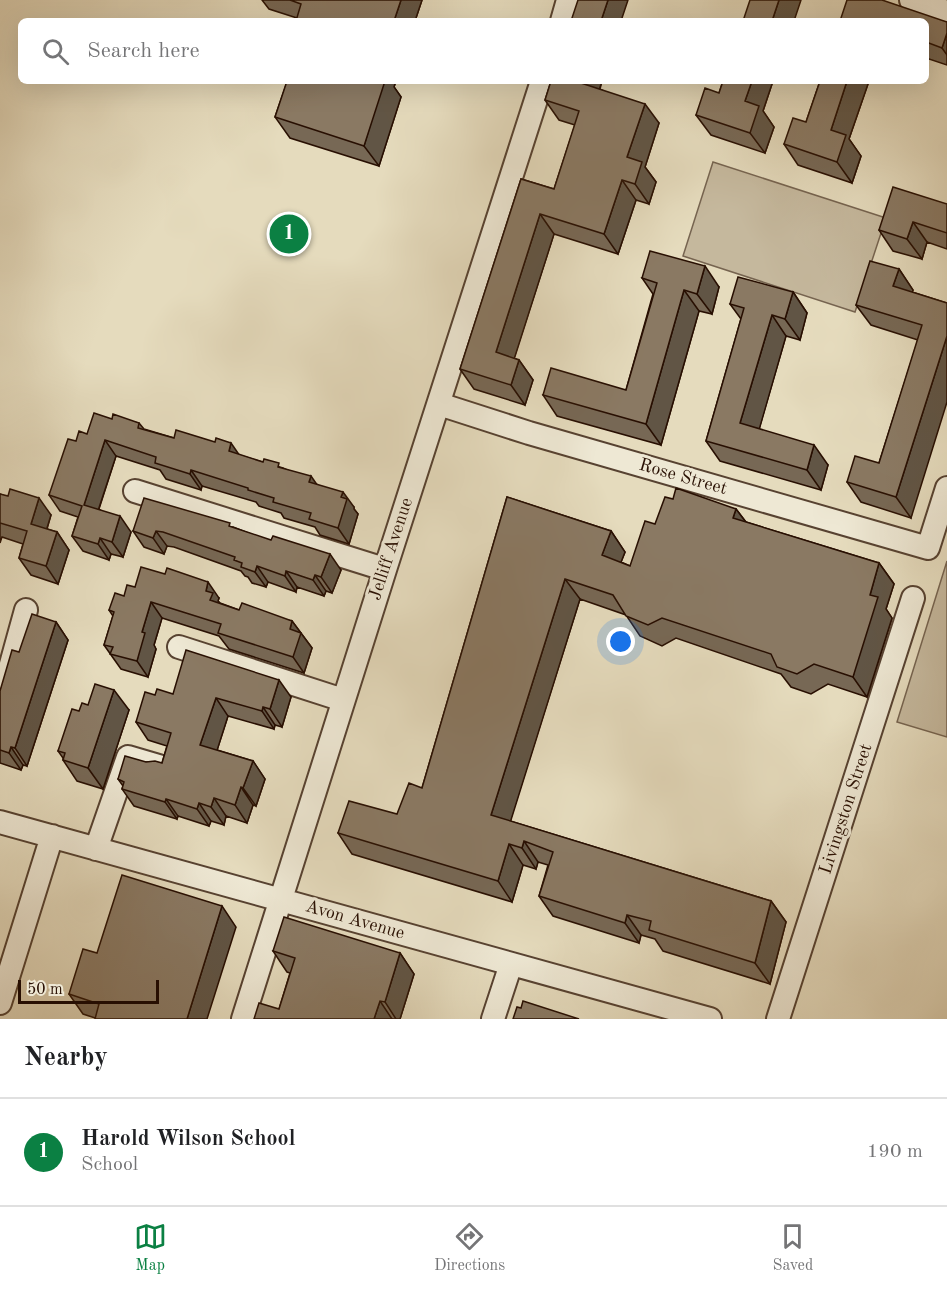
<!DOCTYPE html>
<html lang="en">
<head>
<meta charset="utf-8">
<style>
  :root { --surface:#fff; --page:#f6f6f6; --text:#202124; --muted:#757577; --line:#e0e0e0; --accent:#0b8043 }
  body { margin:0; font-family:"Old Standard TT",serif; background:var(--page); color:var(--text) }
  .scale { position:absolute; left:18px; bottom:15px; width:141px; box-sizing:border-box; padding-left:6px; border:3px solid #280f02; border-top:0; font-size:16px; line-height:21px; white-space:nowrap; color:#280f02; -webkit-text-stroke:4px #eee8d4; paint-order:stroke }
  .you { position:absolute; left:621px; top:642px; width:21px; height:21px; margin:-15px; border:4px solid #fff; border-radius:50%; background:#1a73e8; box-shadow:0 0 0 9px #1a73e833 }
  .badge { display:grid; place-items:center; width:39px; height:39px; border-radius:50%; background:var(--accent); color:#fff; font-size:20px; font-weight:700 }
  .pin { position:absolute; translate:-50% -50%; border:3px solid #fff; box-shadow:0 2px 6px #0006 }
  .list { margin:0; padding:0; list-style:none }
  h2 { display:flex; justify-content:space-between; align-items:center; height:78px; margin:0; padding:0 24px; font-size:26px }
  h2 small { font-size:20px; font-weight:400; color:var(--muted) }
  .list li { display:grid; grid-template-columns:39px 1fr auto; gap:18px; align-items:center; box-sizing:border-box; height:108px; padding:0 24px; border-top:2px solid var(--line) }
  .list b { display:block; font-size:22px; white-space:nowrap }
  .list p { margin:0; font-size:20px; white-space:nowrap; color:var(--muted) }
  .list em { font-size:20px; font-style:normal; color:var(--muted) }
  .icon { flex:none; width:33px; height:33px; fill:none; stroke:currentColor; stroke-width:2; stroke-linecap:round; stroke-linejoin:round }
  .map { position:relative; flex:none; width:947px; height:1019px; overflow:hidden }
  .search { position:absolute; background:var(--surface); box-shadow:0 6px 24px #0002; left:18px; right:18px; top:18px; height:66px; display:flex; align-items:center; gap:15px; box-sizing:border-box; padding:0 21px; border-radius:9px; color:var(--muted); font-size:22px }
  .sheet { height:186px; background:var(--surface) }
  nav { display:flex; justify-content:space-around; align-items:center; box-sizing:border-box; height:84px; border-top:2px solid var(--line); background:var(--surface); font-size:16px; color:var(--muted) }
  nav a { display:grid; justify-items:center; gap:3px }
  nav .on { color:var(--accent) }
  .map>svg:first-child { display:block }
  .green { fill:#c5b89d; stroke:#766450; stroke-width:1.5 }
  .lines { fill:none; stroke-linecap:round; stroke-linejoin:round }
  .minor-casing { stroke:#574231; stroke-width:26 }
  .minor { stroke:#eee8d4; stroke-width:22 }
  .wall { fill:#776855; stroke:#280f02; stroke-width:1.5 }
  .shaded-wall { fill:#615545; stroke:#280f02; stroke-width:1.5 }
  .building { fill:#8a7963; stroke:#280f02; stroke-width:1.5 }
  .labels { text-anchor:middle; dominant-baseline:central; stroke-width:6; stroke-linejoin:round; paint-order:stroke }
  .street-label { font-size:18px; fill:#280f02; stroke:#eee8d4 }
</style>
</head>
<body>
<div class="map">
<svg width="947" height="1019" viewBox="0 0 947 1019">
  <rect width="100%" height="100%" fill="#e5dbbd"/>
  <filter id="stains"><feTurbulence type="fractalNoise" baseFrequency=".00333" numOctaves="4"/><feColorMatrix values="0 0 0 0 .2 0 0 0 0 .09 0 0 0 0 .02 0 0 0 .5 -.17"/></filter>
  <radialGradient id="worn" r=".72"><stop offset=".6" stop-color="#630" stop-opacity="0"/><stop offset="1" stop-color="#630" stop-opacity=".3"/></radialGradient>
  <path class="green" d="M713 162 886 218 855 312 683 256Z
    M947 561V737L897 722Z"/>
  <g class="lines">
    <g class="minor-casing">
      <path id="minor" d="M911 0 947 12
        M562 21 568 0
        M439 404 529 433 928 548 947 488
        M135 491 384 569
        M179 647 343 700
        M0 704 26 610
        M0 822 710 1019
        M96 849 128 757 162 767
        M0 1003 52 836
        M243 1019C341 706 441 393 542 81
        M493 1019 511 964
        M778 1019 913 598"/>
    </g>
    <use href="#minor" class="minor"/>
  </g>
  <path class="wall" d="M262 0H422L415 21H296L297 18 269 9Z
    M926 21 947 22V65L926 58Z
    M286 81H396L394 87 401 97 379 166 290 138 275 117 287 82Z
    M551 81H602L600 89 659 123 645 167 656 182 649 204 636 200 618 254 554 234 514 358 519 360 533 380 525 405 474 389 460 369 521 179 554 189 575 125 559 120 545 100Z
    M723 81H773L763 111 774 127 765 153 711 135 696 115 719 93Z
    M820 81H869L849 139 861 156 852 183 798 165 784 144 806 122Z
    M947 204V249L927 242 922 259 893 251 879 230Z
    M899 269 913 290 912 292 947 303 911 518 861 502 847 482 879 463 918 340 871 325 856 305Z
    M642 278 719 287 712 314 699 311 661 445 557 416 543 395 626 390 653 294Z
    M793 292 807 313 800 340 786 336 759 429 828 465 821 490 720 461 706 441 741 319 730 304Z
    M112 419 139 423 144 429 174 438 239 455 283 468 316 484 354 507V509L358 514 349 544 320 535 315 527 284 518 281 513 259 506 256 502 202 486 201 490 166 479 160 470 116 456 99 509 131 532 123 557 111 554 109 560 83 551 72 536 78 517 60 511 49 495 76 441Z
    M0 494 51 515 47 529 57 532 69 550 58 584 31 575 19 558 23 544 2 537 0 543Z
    M507 497 611 531 625 552 621 562 630 566 655 524 673 499 736 509 746 522 879 563 894 584 886 609 892 618 867 697 828 684 811 694 791 687 781 674 676 638 662 646 640 636 626 615 580 599 510 821 771 901 786 922 770 984 663 951 655 939 641 935 639 943 553 916 539 896 548 865 538 862 536 869 523 865 512 902 352 854 338 833 397 814 422 788Z
    M233 527 341 570 332 593 326 591 324 596 297 587 296 592 268 582 266 587 252 583 248 577 245 576 241 571 174 547 167 546 164 554 144 547 133 531Z
    M135 587 219 598 218 601 220 603 239 610 292 621 312 648 304 673 229 649 219 636 162 618 154 645 156 649 148 677 121 669 104 645 113 616 109 610 124 596Z
    M56 622 68 640 27 766 23 765 21 770 0 763V691L19 652Z
    M173 694 291 697 282 727 275 725 274 729 228 716 217 750 253 761 265 779 256 806 253 805 247 823 226 816 224 825 211 821 209 826 178 816 177 819 134 806 122 789 123 786 118 779 146 762 162 763 167 746 148 740 136 722 155 695Z
    M88 705 129 710 103 789 77 781 63 760V758L58 751 79 711Z
    M236 927 95 1018 83 1014 69 994Z
    M273 951 400 953 414 974 400 1019H254L279 1009 290 973 287 972Z"/>
  <path class="shaded-wall" d="M401 0H422L415 21H394Z
    M608 0H628L621 21H601Z
    M779 0H801L794 21H772Z
    M947 33V55L942 48Z
    M383 81H396L394 87 401 97 379 166 364 146Z
    M582 81H602L595 103 581 83Z
    M752 81H773L763 111 774 127 765 153 750 133 745 101Z
    M847 81H869L849 139 861 156 852 183 837 162 831 130Z
    M645 104 659 123 645 167 656 182 649 204 635 184 627 157Z
    M622 180 636 200 618 254 604 234Z
    M540 214 554 234 510 372 496 352Z
    M913 222 927 242 922 259 907 239Z
    M705 266 719 287 712 314 697 294Z
    M899 269 913 290 908 306 893 286Z
    M684 290 699 311 661 445 646 424Z
    M793 292 807 313 800 340 785 319Z
    M772 315 786 336 755 444 740 423Z
    M947 336V402L911 518 896 497Z
    M519 360 533 380 525 405 511 385Z
    M105 440 116 456 95 520 84 505Z
    M231 443 242 459 229 451Z
    M814 445 828 465 821 490 807 470Z
    M191 470 202 486 201 490 190 474Z
    M311 476 322 492 309 482Z
    M343 492 354 507V509L358 514 349 544 338 528 341 497Z
    M39 498 51 515 43 541 31 524Z
    M736 509 751 529 733 518Z
    M120 516 131 532 123 557 112 542Z
    M156 531 167 546 164 554 153 538Z
    M611 531 625 552 616 575 602 555Z
    M57 532 69 550 58 584 46 566Z
    M100 538 111 554 109 560 98 544Z
    M330 554 341 570 332 593 321 577Z
    M879 563 894 584 886 609 892 618 867 697 853 677 870 595Z
    M257 566 268 582 266 587 255 572Z
    M286 571 297 587 296 592 285 576Z
    M315 575 326 591 324 596 313 580Z
    M565 579 580 599 506 836 491 815Z
    M208 582 219 598 218 601 224 608 210 600 206 591Z
    M151 602 162 618 154 645 156 649 148 677 137 661 142 632Z
    M292 621 312 648 304 673 293 657 290 629Z
    M56 622 68 640 27 766 15 748Z
    M279 680 291 697 282 727 270 709Z
    M114 690 129 710 103 789 88 768Z
    M216 698 228 716 213 763 200 745Z
    M263 707 275 725 274 729 262 711Z
    M11 747 23 765 21 770 9 753Z
    M253 761 265 779 256 806 243 788Z
    M241 787 253 805 247 823 235 805Z
    M214 798 226 816 224 825 211 807Z
    M166 799 178 816 177 819 165 802Z
    M199 803 211 821 209 826 197 809Z
    M524 841 538 862 536 869 522 848Z
    M509 844 523 865 512 902 498 881Z
    M771 901 786 922 770 984 755 963Z
    M222 906 236 927 207 1019H187Z
    M627 915 641 935 639 943 625 923Z
    M400 953 414 974 400 1019H396L385 1002Z
    M380 1001 392 1019H374Z"/>
  <path class="building" d="M290 0H401L394 21H296L301 4Z
    M578 0H608L601 21H571Z
    M750 0H779L772 21H743Z
    M847 0H882L947 22V33L942 48 926 42V21H840Z
    M287 81H385L364 146 275 117Z
    M551 81H582L581 83 645 104 627 157 642 162 635 184 622 180 604 234 540 214 496 352 519 360 511 385 460 369 521 179 554 189 579 111 545 100Z
    M723 81H752L745 101 759 106 750 133 696 115 705 88 719 93Z
    M820 81H847L831 130 846 135 837 162 784 144 793 118 806 122Z
    M893 187 947 204V233L913 222 907 239 879 230Z
    M650 251 705 266 697 294 684 290 646 424 543 395 551 368 626 390 657 283 642 278Z
    M870 261 899 269 893 286 947 303V336L896 497 847 482 855 456 879 463 922 325 856 305Z
    M738 277 793 292 785 319 772 315 740 423 814 445 807 470 706 441 744 308 730 304Z
    M94 413 112 419 113 414 139 423 138 428 174 438 176 430 215 442 216 438 231 443 229 451 263 462 264 459 279 463 278 467 311 476 309 482 343 492 341 497 347 499 338 528 309 519 311 513 273 502 274 498 248 490V488L191 470 190 474 155 463 156 457 105 440 84 505 120 516 112 542 100 538 98 544 72 536 82 506 49 495 68 439 76 441 79 431 87 434Z
    M676 488 736 509 733 518 879 563 870 595 878 597 853 677 814 664 797 674 777 667 771 654 662 618 648 625 626 616 613 595 565 579 491 815 771 901 755 963 649 930 651 921 627 915 625 923 539 896 553 852 524 841 522 848 509 844 498 881 338 833 349 801 397 814 409 783 422 788 507 497 611 531 602 555 630 566 645 521 655 524 665 497 673 499Z
    M10 489 39 498 31 524 57 532 46 566 19 558 27 531 0 523V494L8 496Z
    M144 498 230 523 229 526 271 540 273 536 330 554 321 577 315 575 313 580 286 571 285 576 257 566 255 572 241 567 242 563 234 560 235 557 163 532 156 531 153 538 133 531Z
    M141 567 165 574 167 568 208 582 206 591 213 593 210 600 239 610 242 603 292 621 290 629 301 633 293 657 218 633 221 624 151 602 142 632 145 633 137 661 110 654 113 647 104 645 114 612 109 610 115 593 124 596 127 585 135 587Z
    M32 614 56 622 15 748 11 747 9 753 0 750V691L12 650 19 652Z
    M186 650 279 680 270 709 263 707 262 711 216 698 200 745 253 761 243 788 241 787 235 805 214 798 211 807 199 803 197 809 166 799 165 802 122 789 124 782 118 779 125 756 146 762 155 761 162 763 171 733 136 722 145 692 155 695 157 689 173 694Z
    M95 684 114 690 88 768 63 760 65 753 58 751 72 709 79 711 82 703 88 705Z
    M122 875 222 906 187 1019H95L99 1004 69 994 83 949 97 953Z
    M284 917 400 953 385 1002 380 1001 374 1019H254L259 1003 279 1009 295 958 273 951Z
    M523 1001 579 1019H513L517 1007 521 1008Z"/>
  <g class="labels">
    <g class="street-label">
      <text transform="translate(683 477) rotate(16)">Rose Street</text>
      <text transform="translate(391 549) rotate(-72)">Jelliff Avenue</text>
      <text transform="translate(846 809) rotate(-72)">Livingston Street</text>
      <text transform="translate(355 920) rotate(16)">Avon Avenue</text>
    </g>
  </g>
  <rect width="100%" height="100%" filter="url(#stains)"/>
  <rect width="100%" height="100%" fill="url(#worn)"/>
</svg>
<div class="scale">50 m</div>
<div class="you"></div>
<div class="pin badge" style="left:289px;top:234px">1</div>
<div class="search"><svg class="icon" aria-label="search" viewBox="0 0 24 24"><circle cx="10" cy="10" r="6"/><path d="M15 15l6 6"/></svg>Search here</div>
</div>
<section class="sheet">
<h2>Nearby<small></small></h2>
<ul class="list">
<li><span class="badge">1</span><div><b>Harold Wilson School</b><p>School</p></div><em>190 m</em></li>
</ul>
</section>
<nav>
<a class="on"><svg class="icon" aria-label="map" viewBox="0 0 24 24"><path d="M3 6l6-2 6 2 6-2v14l-6 2-6-2-6 2zM9 4v14M15 6v14"/></svg>Map</a>
<a><svg class="icon" aria-label="directions" viewBox="0 0 24 24"><path d="M12 3l9 9-9 9-9-9zM9 14v-3h6M13 9l2 2-2 2"/></svg>Directions</a>
<a><svg class="icon" aria-label="saved" viewBox="0 0 24 24"><path d="M7 4h10v16l-5-4-5 4z"/></svg>Saved</a>
</nav>
</body>
</html>
